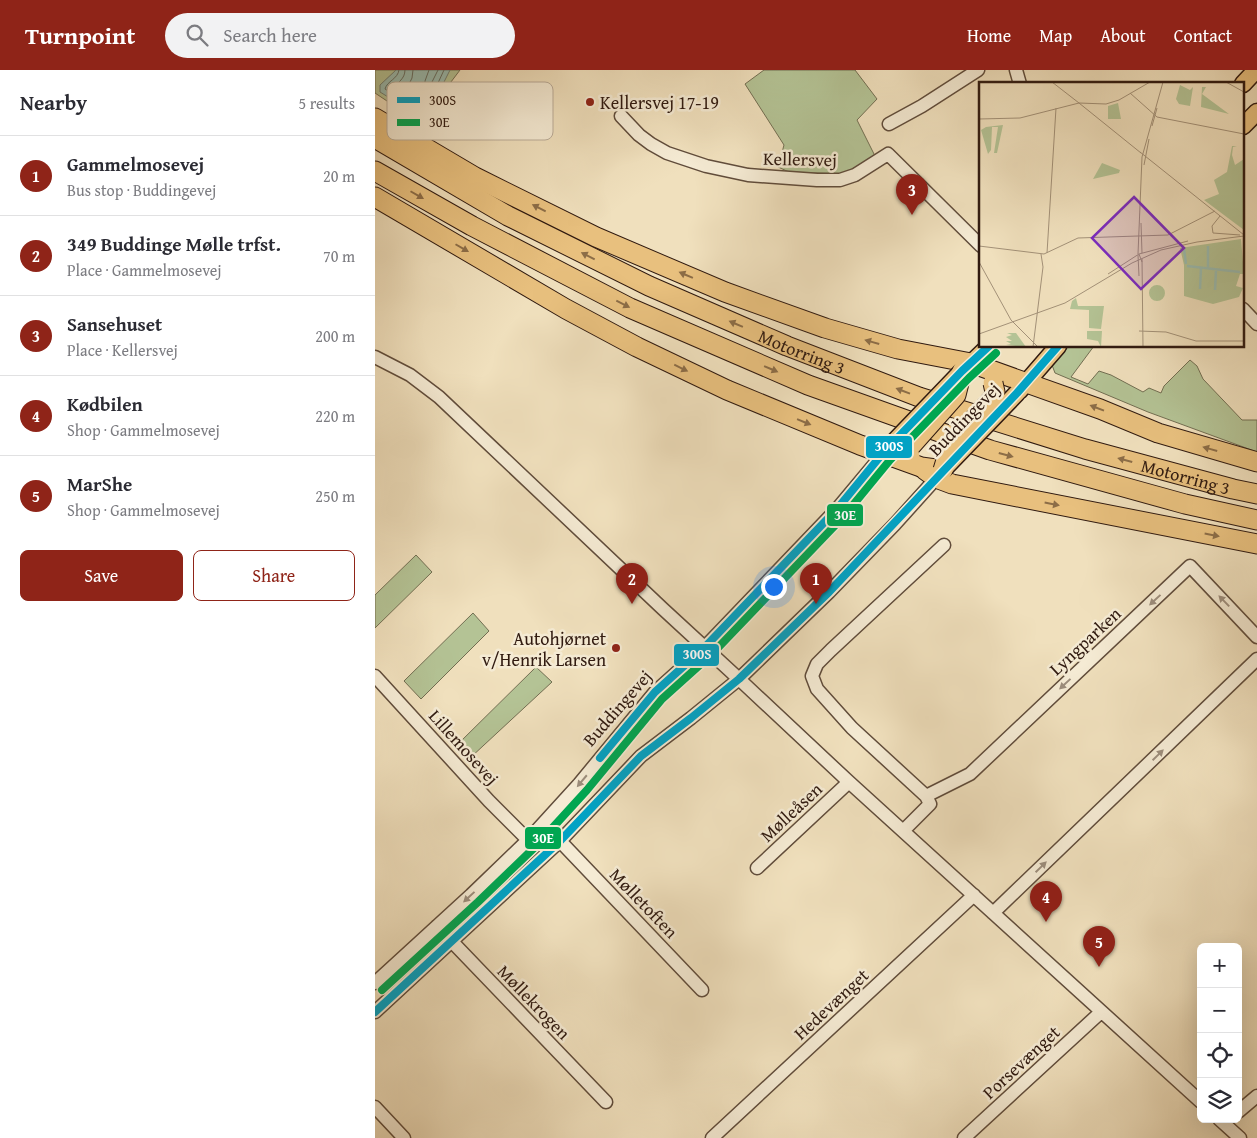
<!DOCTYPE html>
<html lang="en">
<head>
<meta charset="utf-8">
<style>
  :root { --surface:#fff; --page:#f2f2f3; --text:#2b2b33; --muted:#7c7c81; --line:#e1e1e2; --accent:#8f2418 }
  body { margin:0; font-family:"Gentium Book Plus",serif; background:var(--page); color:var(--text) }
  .controls { position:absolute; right:15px; bottom:15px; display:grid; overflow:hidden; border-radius:8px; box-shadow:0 5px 20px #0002 }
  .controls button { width:45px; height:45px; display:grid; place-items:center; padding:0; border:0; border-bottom:1px solid var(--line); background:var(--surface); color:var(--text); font:25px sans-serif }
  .you { position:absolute; left:398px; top:516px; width:18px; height:18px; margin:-12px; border:4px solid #fff; border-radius:50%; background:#1a73e8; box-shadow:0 0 0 8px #1a73e833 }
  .badge { display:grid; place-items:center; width:32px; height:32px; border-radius:50%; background:var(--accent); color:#fff; font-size:16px; font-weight:700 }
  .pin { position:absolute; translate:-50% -41px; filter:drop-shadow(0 1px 2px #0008) }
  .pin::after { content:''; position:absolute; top:26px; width:18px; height:15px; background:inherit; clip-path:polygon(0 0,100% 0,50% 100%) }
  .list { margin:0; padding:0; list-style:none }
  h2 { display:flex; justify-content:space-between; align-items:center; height:65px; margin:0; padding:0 20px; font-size:21px }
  h2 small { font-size:16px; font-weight:400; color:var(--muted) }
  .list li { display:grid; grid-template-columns:32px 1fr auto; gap:15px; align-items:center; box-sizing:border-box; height:80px; padding:0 20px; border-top:1px solid var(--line) }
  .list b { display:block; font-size:19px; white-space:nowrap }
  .list p { margin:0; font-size:16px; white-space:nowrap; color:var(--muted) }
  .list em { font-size:16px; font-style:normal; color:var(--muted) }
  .actions { display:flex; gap:10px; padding:15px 20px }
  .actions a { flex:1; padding:11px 0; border:1px solid var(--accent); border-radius:8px; text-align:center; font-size:18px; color:var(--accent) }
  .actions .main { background:var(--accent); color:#fff }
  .icon { flex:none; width:28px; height:28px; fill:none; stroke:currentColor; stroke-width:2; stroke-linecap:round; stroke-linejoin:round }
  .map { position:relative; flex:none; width:882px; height:1068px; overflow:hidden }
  header { display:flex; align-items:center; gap:30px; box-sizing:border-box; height:70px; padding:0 25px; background:var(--accent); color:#fff }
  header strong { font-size:24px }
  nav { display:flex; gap:28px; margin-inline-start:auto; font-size:18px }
  .search { width:350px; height:45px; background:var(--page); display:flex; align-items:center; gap:12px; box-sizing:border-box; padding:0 18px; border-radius:28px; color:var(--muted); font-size:19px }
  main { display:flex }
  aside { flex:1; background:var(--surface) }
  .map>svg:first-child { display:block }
  .green { fill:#b4c395; stroke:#726e52 }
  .water { fill:#9abdb2; stroke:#707c71 }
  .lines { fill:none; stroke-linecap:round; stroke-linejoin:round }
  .shore { stroke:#656c61; stroke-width:1 }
  .minor-casing { stroke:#604c3b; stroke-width:15 }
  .major-casing { stroke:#301a10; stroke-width:19 }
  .highway-casing { stroke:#301a10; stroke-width:21 }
  .minor { stroke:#f5ebd4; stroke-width:12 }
  .major { stroke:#e8c07e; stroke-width:16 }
  .highway { stroke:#e8c07e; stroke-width:19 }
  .major-bridge-casing { stroke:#301a10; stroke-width:19; stroke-linecap:butt }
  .highway-bridge-casing { stroke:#301a10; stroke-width:21; stroke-linecap:butt }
  .major-bridge { stroke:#e8c07e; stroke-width:16 }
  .highway-bridge { stroke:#e8c07e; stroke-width:19 }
  .bus-1-casing { stroke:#f5ebd4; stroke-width:11 }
  .bus-2-casing { stroke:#f5ebd4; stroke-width:11 }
  .bus-1 { stroke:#02a2c4; stroke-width:8 }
  .bus-2 { stroke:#00a651; stroke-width:8 }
  .oneway { fill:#8c6d47 }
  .oneway2 { fill:#9c8d7c }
  .poi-dot { fill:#8f2418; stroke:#f5ebd4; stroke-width:2 }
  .labels { text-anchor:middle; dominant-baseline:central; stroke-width:5; stroke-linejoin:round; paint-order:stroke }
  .poi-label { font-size:18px; fill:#301a10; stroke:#f5ebd4; text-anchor:start }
  .street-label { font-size:18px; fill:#301a10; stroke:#f5ebd4 }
  .inset-river { fill:none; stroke:#9abdb2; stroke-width:2.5 }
  .inset-road { fill:none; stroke:#a39178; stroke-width:1 }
  .view { fill:#7b2cbf; fill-opacity:0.15; stroke:#7b2cbf; stroke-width:2.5 }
  .inset-edge { fill:none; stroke:#301a10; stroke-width:2.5 }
  .key { fill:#f5ebd4; stroke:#baac99; stroke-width:1 }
  .key-label { font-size:14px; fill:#301a10 }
  .line-badge { stroke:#f5ebd4; stroke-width:2 }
  .badge-label { font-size:14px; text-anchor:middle; font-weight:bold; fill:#fff }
</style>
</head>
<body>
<header>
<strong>Turnpoint</strong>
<div class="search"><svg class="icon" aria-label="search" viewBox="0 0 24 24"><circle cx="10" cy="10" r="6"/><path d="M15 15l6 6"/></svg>Search here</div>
<nav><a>Home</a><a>Map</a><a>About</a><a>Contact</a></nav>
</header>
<main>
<aside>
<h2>Nearby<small>5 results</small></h2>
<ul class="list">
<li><span class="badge">1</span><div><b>Gammelmosevej</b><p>Bus stop · Buddingevej</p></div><em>20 m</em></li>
<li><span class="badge">2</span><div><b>349 Buddinge Mølle trfst.</b><p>Place · Gammelmosevej</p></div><em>70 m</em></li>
<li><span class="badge">3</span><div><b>Sansehuset</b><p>Place · Kellersvej</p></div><em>200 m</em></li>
<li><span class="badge">4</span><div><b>Kødbilen</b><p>Shop · Gammelmosevej</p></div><em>220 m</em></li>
<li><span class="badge">5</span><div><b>MarShe</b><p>Shop · Gammelmosevej</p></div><em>250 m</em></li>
</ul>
<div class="actions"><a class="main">Save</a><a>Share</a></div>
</aside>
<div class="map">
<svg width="882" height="1068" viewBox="0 0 882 1068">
  <rect width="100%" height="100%" fill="#f0e0bd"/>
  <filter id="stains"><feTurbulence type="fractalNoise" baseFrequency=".004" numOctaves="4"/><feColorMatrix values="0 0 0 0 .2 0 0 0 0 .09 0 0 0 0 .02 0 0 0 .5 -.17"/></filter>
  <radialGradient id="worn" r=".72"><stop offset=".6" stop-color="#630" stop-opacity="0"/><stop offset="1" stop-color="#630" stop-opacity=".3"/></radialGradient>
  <path class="green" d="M0 0H85L54 41 33 45 0 23Z
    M389 0H480L502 29 482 50 500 86 468 104 414 102 403 97 409 75 370 14Z
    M694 276H719L696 307 713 314 724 301 736 305 768 322 774 318 786 323 789 316 815 290 822 296 828 309 867 350H882V382L773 342 680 303 677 295Z
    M41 485 57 502 0 558V525Z
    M98 543 114 561 46 629 29 611Z
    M161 597 177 612 95 688 83 674Z"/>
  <path class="water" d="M21 0H75L68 14 71 22 56 41 44 46 5 22V15Z"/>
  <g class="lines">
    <path class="shore" d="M24 0C23 9 12 11 10 19L45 41 53 37 65 22 63 13 69 0
      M30 0C30 10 22 11 21 18L45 34 50 32 58 21 57 12 63 0
      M38 0 37 8 33 16 45 24 50 19V11L54 0"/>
    <g class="minor-casing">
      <path id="minor" d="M641 0 645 14
        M246 46 264 65 276 74 292 83 331 96 373 105 442 110H465L480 105 513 84 606 176
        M514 54 547 36 603 0
        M868 239 882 254
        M0 287 35 305 64 327 288 539 364 609 474 712 826 1032
        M0 606 114 731 153 770
        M551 726 595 704 815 496 882 567
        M528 761 555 734 551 726 477 658 442 619 437 606 442 594 456 580 569 475
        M185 771 327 920
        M382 798 474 712
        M618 843 882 589
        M62 856 231 1032
        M0 913 96 825 153 770 204 714 280 622 330 577 462 439 513 378
        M0 942 185 771 266 686 316 648 364 609 454 522 520 454 565 404
        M0 1037 29 1068
        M863 1042 882 1026
        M844 1049 865 1068
        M337 1068 599 825
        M589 1068 726 942"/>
    </g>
    <g class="major-casing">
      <path id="major" d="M868 14 881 0
        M868 56 882 42
        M588 301 614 276
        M644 321 683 276"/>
    </g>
    <g class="highway-casing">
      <g id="highway">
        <path d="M0 48 100 107 221 167 350 222 450 258 523 279 596 293 725 339 783 363 882 392"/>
        <path id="s1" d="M0 68 133 146 274 216 412 276 544 327 710 379 858 419 882 424"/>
        <path d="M0 101 97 156 255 238 433 315 615 380 810 434 882 450"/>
        <path d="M0 127 191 239 262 277 352 320 485 375 546 397 568 400"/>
        <path d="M550 400 561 408 577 414 882 474"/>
      </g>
    </g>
    <use href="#minor" class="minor"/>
    <use href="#major" class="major"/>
    <use href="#highway" class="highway"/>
    <g class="major-bridge-casing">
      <path id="major-bridge" d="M514 377 587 301
        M568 400 642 323"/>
    </g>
    <g class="highway-bridge-casing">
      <path id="highway-bridge" d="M535 386 533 381 535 377 581 325 587 301
        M568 400 575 377 578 372 619 327 620 322 618 313"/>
    </g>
    <use href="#major-bridge" class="major-bridge"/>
    <use href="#highway-bridge" class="highway-bridge"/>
    <g class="bus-1-casing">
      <path id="bus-1" d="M225 688 280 622 330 577 462 439 508 383 587 301 614 276
        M0 942 185 771 266 686 316 648 364 609 454 522 642 323 683 276"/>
    </g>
    <g class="bus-2-casing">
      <path id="bus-2" d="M7 920 103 832 160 777 212 720 287 629 337 584 469 446 515 390 594 308 621 283"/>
    </g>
    <use href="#bus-1" class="bus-1"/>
    <use href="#bus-2" class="bus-2"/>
  </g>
  <defs><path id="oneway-solid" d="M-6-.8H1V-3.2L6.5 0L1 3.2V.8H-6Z" transform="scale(1.25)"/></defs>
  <g class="oneway">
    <use href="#oneway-solid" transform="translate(42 125) rotate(30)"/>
    <use href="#oneway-solid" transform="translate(164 138) rotate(-153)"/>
    <use href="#oneway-solid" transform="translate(87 178) rotate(30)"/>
    <use href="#oneway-solid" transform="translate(213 186) rotate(-153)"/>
    <use href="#oneway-solid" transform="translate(311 205) rotate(-157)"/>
    <use href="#oneway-solid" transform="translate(248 234) rotate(27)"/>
    <use href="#oneway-solid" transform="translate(361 254) rotate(-157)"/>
    <use href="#oneway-solid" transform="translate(497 272) rotate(-164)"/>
    <use href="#oneway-solid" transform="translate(306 298) rotate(26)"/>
    <use href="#oneway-solid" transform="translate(396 299) rotate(23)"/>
    <use href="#oneway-solid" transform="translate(528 321) rotate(-159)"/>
    <use href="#oneway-solid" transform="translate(722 338) rotate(-159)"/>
    <use href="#oneway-solid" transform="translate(429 352) rotate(22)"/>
    <use href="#oneway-solid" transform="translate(835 379) rotate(-164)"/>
    <use href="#oneway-solid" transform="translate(631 385) rotate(15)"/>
    <use href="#oneway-solid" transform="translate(750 390) rotate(-165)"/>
    <use href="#oneway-solid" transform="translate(677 434) rotate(11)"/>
    <use href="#oneway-solid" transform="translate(837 465) rotate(11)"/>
  </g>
  <g class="oneway2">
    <use href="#oneway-solid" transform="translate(780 530) rotate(137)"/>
    <use href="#oneway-solid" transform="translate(849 531) rotate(-134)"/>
    <use href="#oneway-solid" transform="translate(690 614) rotate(137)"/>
    <use href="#oneway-solid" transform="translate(783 685) rotate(-44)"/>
    <use href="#oneway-solid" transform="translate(207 711) rotate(130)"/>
    <use href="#oneway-solid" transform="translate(666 797) rotate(-44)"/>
    <use href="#oneway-solid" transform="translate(94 827) rotate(137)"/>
  </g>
  <g class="poi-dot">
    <circle cx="215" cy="32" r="5"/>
    <circle cx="241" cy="578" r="5"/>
  </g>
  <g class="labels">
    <g class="poi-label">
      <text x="225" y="32">Kellersvej 17-19</text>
      <text x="231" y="568" text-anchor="end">Autohjørnet<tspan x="231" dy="21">v/Henrik Larsen</tspan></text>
    </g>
    <g class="street-label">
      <text transform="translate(425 89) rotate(1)">Kellersvej</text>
      <text stroke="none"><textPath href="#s1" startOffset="478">Motorring 3</textPath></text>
      <text transform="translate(589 349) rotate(-46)">Buddingevej</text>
      <text stroke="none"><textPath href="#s1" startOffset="882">Motorring 3</textPath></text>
      <text transform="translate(710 571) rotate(-43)">Lyngparken</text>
      <text transform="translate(242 638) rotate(-49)">Buddingevej</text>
      <text transform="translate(89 677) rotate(48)">Lillemosevej</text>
      <text transform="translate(416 742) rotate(-43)">Mølleåsen</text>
      <text transform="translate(269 833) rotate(46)">Mølletoften</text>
      <text transform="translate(159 932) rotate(46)">Møllekrogen</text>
      <text transform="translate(456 934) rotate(-43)">Hedevænget</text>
      <text transform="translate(646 992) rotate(-43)">Porsevænget</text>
    </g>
  </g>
  <g transform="translate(604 12)">
    <rect width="265" height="265" fill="#f0e0bd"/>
    <path d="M201 3 211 8 214 5 211 24 200 22 197 17ZM223 5H227L223 12 250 32 222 25ZM139 21 142 37H129V24ZM24 43 18 71H15L19 45H13L12 68 9 72 2 48 7 45ZM253 64H258L254 65 253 73 256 83 265 77V148L225 118 240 112 235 98 248 90ZM123 81 141 88 140 91 114 97ZM262 157 265 192H261L257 204 264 206 260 215 234 222 205 214V183L201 166ZM170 211a8 8 0 1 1 16 0a8 8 0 1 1-16 0ZM97 216 99 224H125L122 247 110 246V228L91 227 93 219ZM108 249H123L122 265 119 259 108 257ZM28 251H37L47 265 27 263 32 262 27 259H33L27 255 33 253Z" fill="#b4c395"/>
    <path class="inset-river" d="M205 167 207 182M208 184 261 190M229 185V164M221 207 222 186M236 208 237 189"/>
    <path class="inset-road" d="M73 0 100 21 127 22 140 18 171 0M247 0 265 10M151 11 178 35 265 52M100 21 162 71M0 37 41 36 100 21M173 44 178 26M161 70 265 153M165 83 170 57M241 134 233 144 234 151 261 153M162 141 163 171M0 164 65 172 99 156 189 153 236 129M68 171 77 26M159 172 163 75 184 0M159 173 160 194M163 177 164 265M0 180 32 238 59 265M163 180 160 172 209 159M129 192 160 172M160 249 187 250 217 259H265M0 252 86 221 153 181 182 168 218 160 265 154M54 265 64 185 62 172"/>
    <path class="view" d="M155 115 205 166 162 207 113 156Z"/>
    <rect width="265" height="265" class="inset-edge"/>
  </g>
  <rect x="12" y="12" width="166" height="58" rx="8" class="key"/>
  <rect x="22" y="27" width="23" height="6" fill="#02a2c4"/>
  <rect x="22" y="49" width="23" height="7" fill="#00a651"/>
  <g class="key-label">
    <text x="54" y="35">300S</text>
    <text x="54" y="57">30E</text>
  </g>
  <g class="line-badge">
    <rect x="490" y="365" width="48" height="24" rx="5" fill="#02a2c4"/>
    <rect x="451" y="433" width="38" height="24" rx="5" fill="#00a651"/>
    <rect x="298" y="573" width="47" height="24" rx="5" fill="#02a2c4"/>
    <rect x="149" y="756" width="38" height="24" rx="5" fill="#00a651"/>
  </g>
  <g class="badge-label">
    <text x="514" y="381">300S</text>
    <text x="470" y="450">30E</text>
    <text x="322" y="589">300S</text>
    <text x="168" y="773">30E</text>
  </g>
  <rect width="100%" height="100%" filter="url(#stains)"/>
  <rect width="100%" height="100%" fill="url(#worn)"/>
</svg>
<div class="controls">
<button>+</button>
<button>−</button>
<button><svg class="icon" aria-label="locate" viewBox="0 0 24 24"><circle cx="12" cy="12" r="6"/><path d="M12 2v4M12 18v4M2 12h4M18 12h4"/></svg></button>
<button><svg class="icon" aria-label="layers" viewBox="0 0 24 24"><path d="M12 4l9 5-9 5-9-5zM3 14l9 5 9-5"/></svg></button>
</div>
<div class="you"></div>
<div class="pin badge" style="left:441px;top:534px">1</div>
<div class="pin badge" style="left:257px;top:534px">2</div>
<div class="pin badge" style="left:537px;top:145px">3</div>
<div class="pin badge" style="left:671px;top:852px">4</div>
<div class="pin badge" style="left:724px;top:897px">5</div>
</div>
</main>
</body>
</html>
